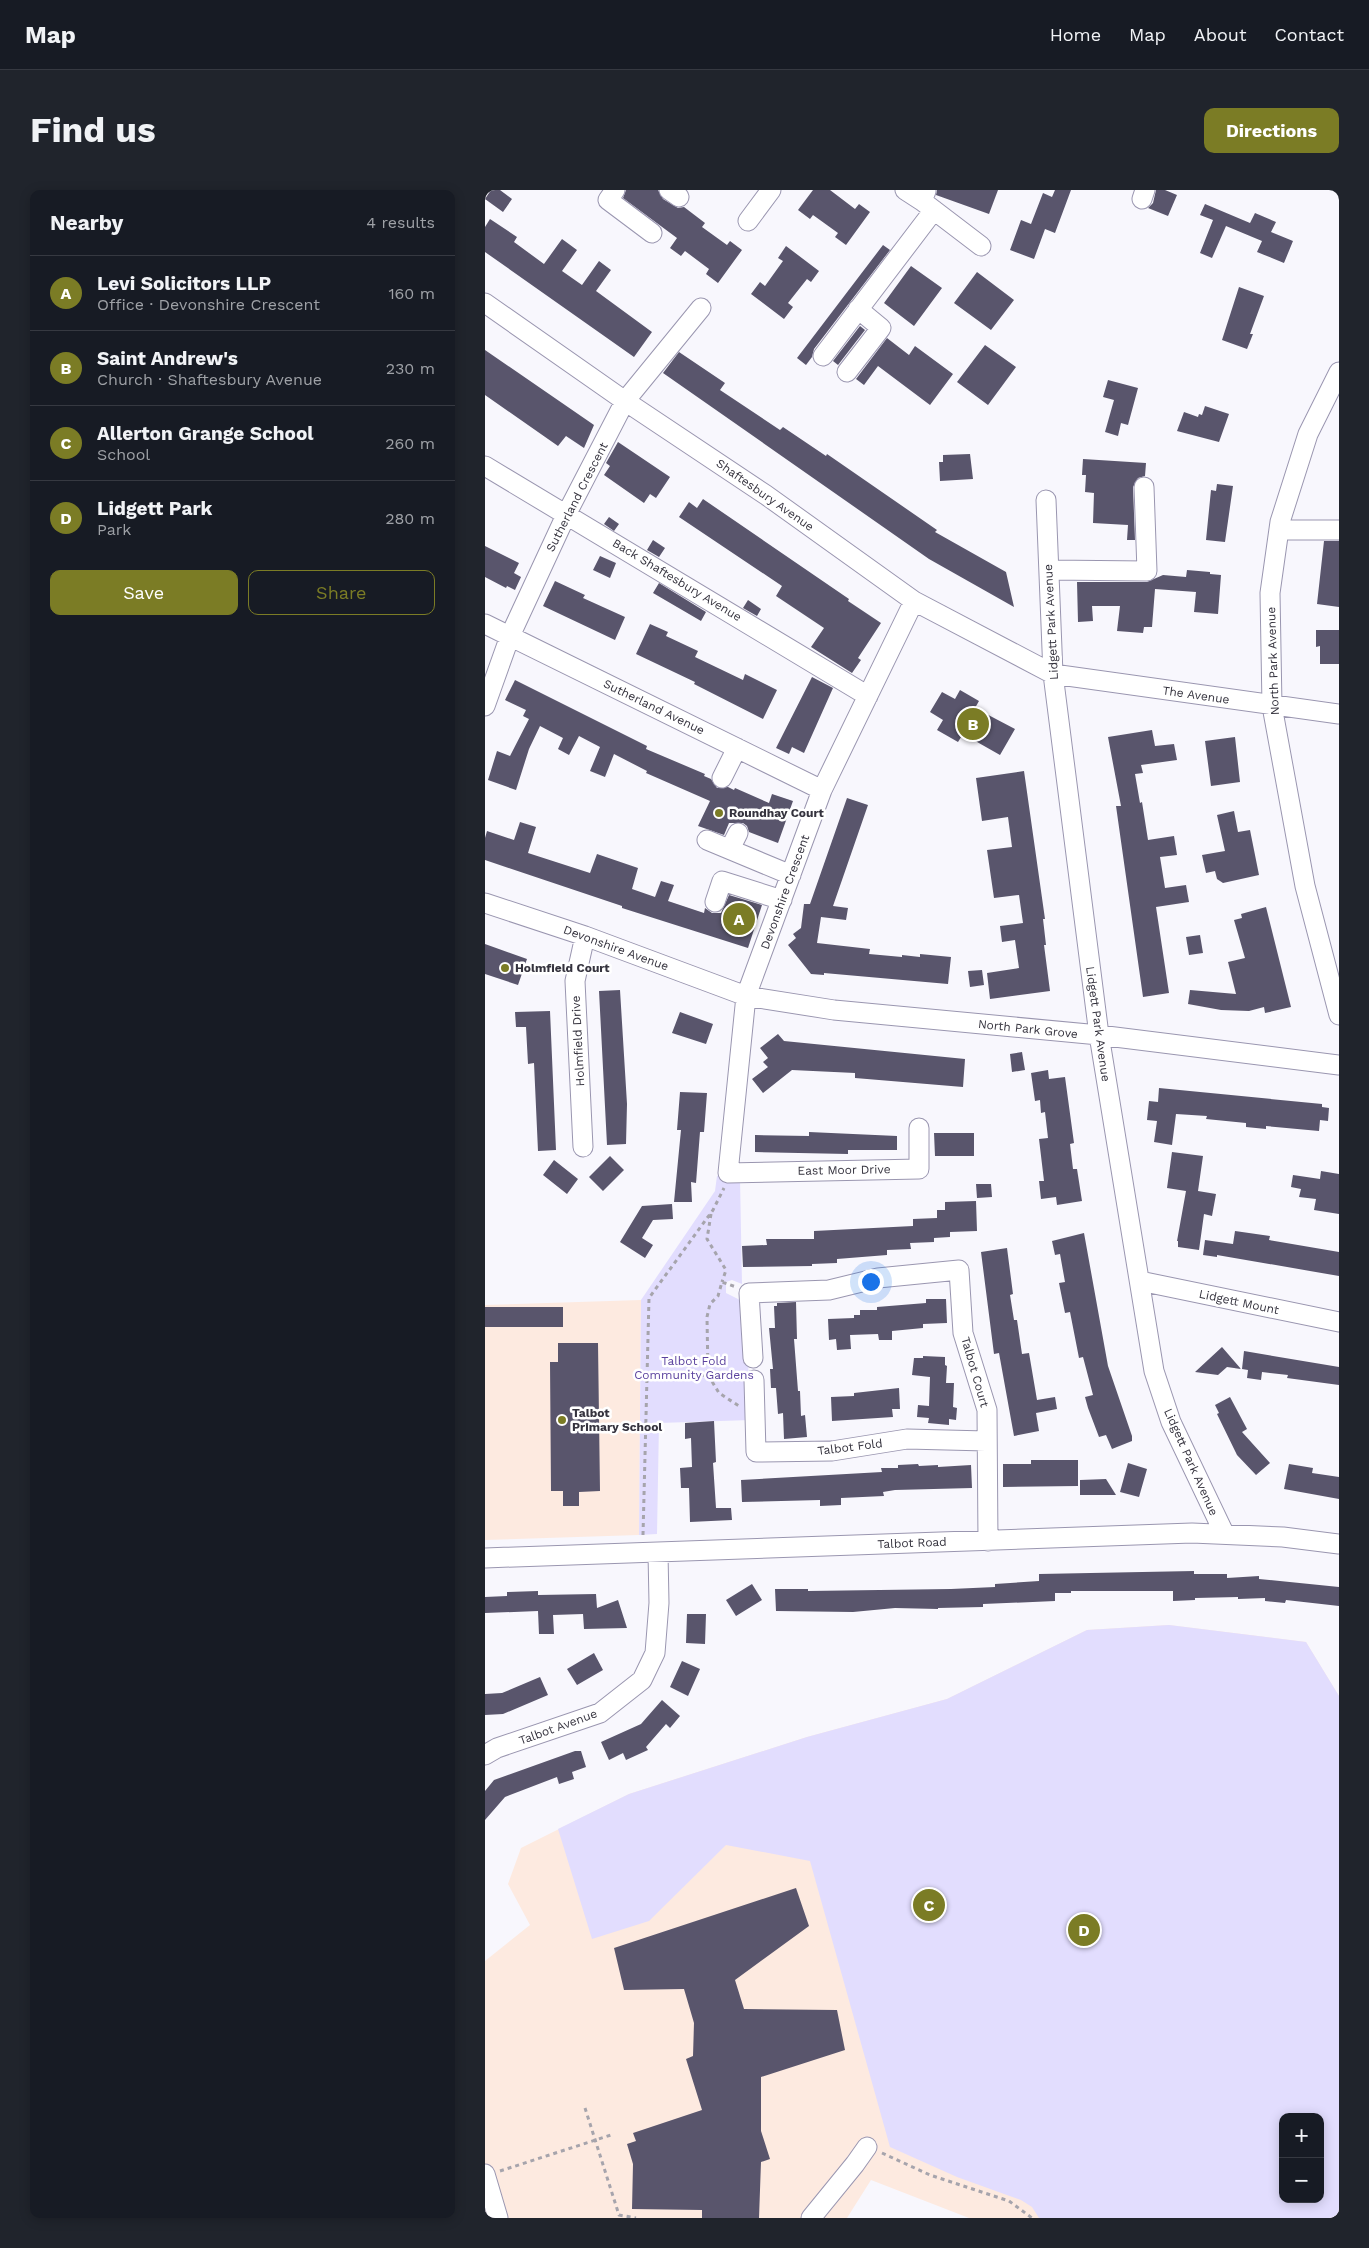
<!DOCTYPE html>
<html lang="en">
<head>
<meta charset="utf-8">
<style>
  :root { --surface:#171b24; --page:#20242c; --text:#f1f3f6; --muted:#9ea1a6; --line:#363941; --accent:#7b7c25 }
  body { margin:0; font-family:"Work Sans",sans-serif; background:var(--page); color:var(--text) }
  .controls { position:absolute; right:15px; bottom:15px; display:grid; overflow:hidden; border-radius:10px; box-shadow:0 2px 12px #0003 }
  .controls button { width:45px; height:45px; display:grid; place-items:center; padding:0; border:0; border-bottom:1px solid var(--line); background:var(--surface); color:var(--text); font:25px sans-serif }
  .you { position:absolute; left:385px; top:1091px; width:18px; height:18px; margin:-12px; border:4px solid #fff; border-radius:50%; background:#1a73e8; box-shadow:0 0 0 8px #1a73e833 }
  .badge { display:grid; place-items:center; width:32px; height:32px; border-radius:50%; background:var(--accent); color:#fff; font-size:16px; font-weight:700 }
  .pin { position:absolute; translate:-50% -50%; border:2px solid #fff; box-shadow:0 1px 5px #0006 }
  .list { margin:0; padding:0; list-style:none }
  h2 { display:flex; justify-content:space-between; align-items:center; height:65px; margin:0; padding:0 20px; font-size:21px }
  h2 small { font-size:16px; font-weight:400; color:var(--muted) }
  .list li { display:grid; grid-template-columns:32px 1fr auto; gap:15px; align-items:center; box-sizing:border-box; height:75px; padding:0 20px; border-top:1px solid var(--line) }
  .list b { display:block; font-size:19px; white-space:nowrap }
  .list p { margin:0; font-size:16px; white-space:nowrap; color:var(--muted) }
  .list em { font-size:16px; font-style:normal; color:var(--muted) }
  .actions { display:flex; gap:10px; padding:15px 20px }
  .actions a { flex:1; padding:11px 0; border:1px solid var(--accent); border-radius:10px; text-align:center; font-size:18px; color:var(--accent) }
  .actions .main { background:var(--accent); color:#fff }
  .map { position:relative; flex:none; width:854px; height:2028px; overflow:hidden; border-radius:10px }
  header { display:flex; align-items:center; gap:30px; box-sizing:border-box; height:70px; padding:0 25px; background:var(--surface); border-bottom:1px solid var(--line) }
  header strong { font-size:24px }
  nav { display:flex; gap:28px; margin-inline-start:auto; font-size:18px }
  .intro { display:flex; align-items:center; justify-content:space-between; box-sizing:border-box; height:120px; padding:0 30px }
  h1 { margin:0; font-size:35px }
  .button { padding:12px 22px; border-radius:10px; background:var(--accent); color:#fff; font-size:18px; font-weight:700 }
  main { display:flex; gap:30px; padding:0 30px }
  aside { flex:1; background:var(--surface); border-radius:10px; box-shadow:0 2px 12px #0003 }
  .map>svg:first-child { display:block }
  .education { fill:#fdeae0; fill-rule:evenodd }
  .green { fill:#e2ddfe; fill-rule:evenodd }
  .building { fill:#59556c }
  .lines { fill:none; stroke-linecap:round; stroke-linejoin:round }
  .minor-casing { stroke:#9a96b0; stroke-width:21 }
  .path { stroke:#a6a4ac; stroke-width:3; stroke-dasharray:4 4; stroke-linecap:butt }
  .minor { stroke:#fff; stroke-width:19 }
  .poi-dot { fill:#7b7c25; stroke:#fff; stroke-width:2 }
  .labels { text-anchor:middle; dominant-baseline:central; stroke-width:5; stroke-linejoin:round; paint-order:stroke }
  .street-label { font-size:12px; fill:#35333e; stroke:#fff }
  .poi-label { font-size:12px; font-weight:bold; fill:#35333e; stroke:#fff; text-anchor:start }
  .park-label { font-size:12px; fill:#5b429e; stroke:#fff }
</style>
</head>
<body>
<header>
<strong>Map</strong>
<nav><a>Home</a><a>Map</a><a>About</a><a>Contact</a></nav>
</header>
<div class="intro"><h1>Find us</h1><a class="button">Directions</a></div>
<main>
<aside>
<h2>Nearby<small>4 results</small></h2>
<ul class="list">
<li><span class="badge">A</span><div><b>Levi Solicitors LLP</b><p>Office · Devonshire Crescent</p></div><em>160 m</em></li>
<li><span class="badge">B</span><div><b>Saint Andrew's</b><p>Church · Shaftesbury Avenue</p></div><em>230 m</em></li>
<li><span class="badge">C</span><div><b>Allerton Grange School</b><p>School</p></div><em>260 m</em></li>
<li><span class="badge">D</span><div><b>Lidgett Park</b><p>Park</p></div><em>280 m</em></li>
</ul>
<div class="actions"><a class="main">Save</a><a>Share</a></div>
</aside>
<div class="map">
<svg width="854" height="2028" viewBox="0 0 854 2028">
  <rect width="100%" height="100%" fill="#f8f7fd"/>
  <path class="education" d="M156 1110 154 1345 0 1350V1115Z
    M684 1435 821 1452 854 1506V2028H484L386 1990 362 2028H0V1771L45 1735 23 1694 36 1658 144 1604 322 1547 462 1509 602 1440ZM798 1927H835V2009H798Z"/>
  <path class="green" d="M232 986 255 988 257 1094 247 1090 241 1092V1103L253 1109 260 1115 266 1230 174 1233 172 1344 154 1345 156 1110 230 1001Z
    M684 1435 821 1452 854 1506V2028H554L547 2017 536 2010 472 1987 405 1957 325 1671 241 1655 164 1731 107 1749 73 1639 144 1604 322 1547 462 1509 602 1440ZM798 1927H835V2009H798Z"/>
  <path class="building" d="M6 0H15L27 9 18 22 0 9Z
    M141 0H173L178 9 193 18 199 17 220 33 217 37 242 55 245 51 257 60 233 93 221 84 224 79 200 61 196 66 185 58 192 48 138 8Z
    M328 0H345L370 19 374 14 385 22 361 55 350 47 353 43 328 25 325 29 313 20Z
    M452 0H513L504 24 451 5Z
    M570 0H586L570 43 560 39 549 69 525 60 536 30 546 34 558 3 567 7Z
    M671 0H680L692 5 683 26 663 18 668 13Z
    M720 14 765 33 770 23 791 32 786 42 808 51 799 73 772 62 777 51 741 36 727 68 715 63 728 30 715 25Z
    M5 29 32 47 29 52 59 74 77 49 92 60 77 81 97 95 114 71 126 80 111 101 167 142 149 167 0 62V37Z
    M398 55 405 60 329 159 327 167 321 175 312 168Z
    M301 56 334 81 326 92 322 89 303 113 308 117 299 129 266 104 275 92 280 96 298 71 293 68Z
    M426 76 457 98 429 136 399 113Z
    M492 82 529 110 506 140 469 113Z
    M754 97 779 106 765 144H768L762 159 737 150Z
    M375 136 380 140 353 175 348 171Z
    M402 148 424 165 430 156 468 184 445 215 393 176 379 195 371 189Z
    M500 155 531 177 503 215 472 192Z
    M0 160 109 235 99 258 81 246 73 256 0 205Z
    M194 162 240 193 235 200 295 240 298 237 341 266 342 264 452 340 450 342 521 382 529 417 444 369 178 183Z
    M623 190 653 198 643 235 636 233 633 246 620 242 629 210 618 207Z
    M720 216 744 224 734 252 692 241 699 222 713 227 714 224 717 225Z
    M133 252 185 287 171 308 165 304 159 313 119 285 125 276 121 273Z
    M485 264 488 289 455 291 454 272H458V265Z
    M598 269 661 273 660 286 653 288 648 297 650 350H642L643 335 608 333 609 303 600 302 601 285H597Z
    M732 294 748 296 740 352 721 350 726 300 731 301Z
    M218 309 364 409 363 411 396 433 373 468 376 470 367 483 326 457 339 438 291 406 297 396 194 327 204 312 212 318Z
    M124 327 134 334 129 341 119 334Z
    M168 350 180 358 174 367 162 360Z
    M839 351H854V417L832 414Z
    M0 356 34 373 29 383 36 387 30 400 22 396 21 398 0 387Z
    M115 366 131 373 125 388 108 380Z
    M702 380 725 382V384L736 385 733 424 709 422 711 402 670 399 667 437H659L658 443 632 441 635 416H607L608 431 593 432 592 392H662L678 385 701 387Z
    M70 391 100 405 98 408 140 427 130 450 58 416Z
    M174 393 221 422 216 431 168 403Z
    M263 410 276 419 272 426 258 418Z
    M165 434 183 442 181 446 213 461 210 467 258 490 260 484 292 500 278 529 209 494 210 492 151 464Z
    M831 440H854V474H835V456L831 457Z
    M327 487 348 498 319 563 307 557 304 564 291 558Z
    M30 490 162 556 161 559 220 584 219 586 226 589 232 598 243 597 249 600 250 598 284 613 287 604 308 611 293 653 264 642 262 636 258 633H244L239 645 213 636 225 611 161 583 162 581 129 564 120 587 105 581 115 557 94 546 84 565 73 559 78 548 55 536 44 559 31 600 3 590 12 561 25 566 44 529 38 526 41 520 20 510Z
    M475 500 494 511 490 518 530 539 515 565 478 544 473 552 452 540 458 530 445 522 457 502 470 509Z
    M667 540 670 556 689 554 692 570 656 575 658 583 650 584 655 613 657 612 663 650 689 646 692 665 675 667 680 698 701 695 704 712 671 717 684 803 658 807 631 616H636L623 547Z
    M750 547 755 592 726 596 720 551Z
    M539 581 560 729H558L561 755H559L565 801 505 809 502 783 534 778 530 750 517 752 515 736 538 733 534 705 509 708 502 660 527 657 523 627 497 631 491 588Z
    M362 608 383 615 348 716 363 718 361 730 336 727 332 753 385 759 384 764 417 767V765L435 767V764L466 767 463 794 339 783V785L326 784 303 755 311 748 308 744 316 738 319 714H325Z
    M749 621 753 642 765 640 774 685 738 693 732 689 730 681 721 683 717 665 740 661 732 625Z
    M35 632 51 637 43 663 105 683 112 664 153 678 147 699 170 707 176 691 189 695 183 711 219 723 220 718 227 723H236L244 705 277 715 263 758 137 718V716L0 670V648L2 641 29 650Z
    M781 717 806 817 780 823 779 817 764 821 736 820 703 814 705 800 751 804 743 772 760 768 749 730 757 728 756 724Z
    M715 745 718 763 704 765 701 747Z
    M0 754 42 769 33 795 0 784Z
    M497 780 499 795 485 797 483 781Z
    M135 800 142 914 141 954 122 955 114 801Z
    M65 821 71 960 53 961 49 873 43 874 41 837H31L30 822Z
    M195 822 228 834 221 854 187 843Z
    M293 844 299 851 480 869 478 897 370 888V883L307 880 278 903 267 889 283 877 278 872 283 868 275 858Z
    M537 862 540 880 527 882 525 864Z
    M563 880 564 889 580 887 589 953 585 954 588 979H592L597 1011 572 1015 571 1007 556 1009 554 991H559L554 949 563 948 560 922 556 923 555 910 550 911 546 883Z
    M674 898 837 914V917L844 918 843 931 835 930 834 941 781 936V939L761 937V933L721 929 722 926 691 924 687 955 669 952 672 931 662 930 664 911 673 912Z
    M195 902 222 903 219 942H215L211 993 206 992 207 1012H189L196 940H192Z
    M324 942 412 946V960H363V964L270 962V945L324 946Z
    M449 943H489V966H450Z
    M687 962 718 966 713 1001 731 1004 727 1026 719 1024 714 1060 693 1057V1051H692L701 1001 682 998Z
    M125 966 139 980 118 1001 104 987Z
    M69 970 93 989 82 1004 58 985Z
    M836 981 854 984V1024L829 1020 831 1009 814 1007 816 999 806 997 808 985 835 989Z
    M491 994H506L507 1007 492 1008Z
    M491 1011 492 1041 465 1042V1047L449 1048V1052L425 1053 426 1059 402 1060V1065L352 1069V1073L327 1074V1076L258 1077 257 1056 282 1055 281 1049H329V1041L428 1036V1029L452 1028V1020H460V1012Z
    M187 1014 188 1029 168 1030 157 1048 168 1055 160 1068 135 1052 157 1016Z
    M750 1041 785 1046 784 1050 854 1062V1086L732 1065V1067L718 1065 720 1050 748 1054Z
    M599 1043 623 1176 647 1246V1251L627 1259 621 1245 614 1247 603 1218 600 1207 608 1205 598 1167 594 1168 585 1122 580 1123 574 1093 580 1092 575 1064 570 1065 567 1051Z
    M522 1058 528 1104 525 1105 529 1130H532L537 1164 544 1163 552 1210 570 1207 572 1219 551 1223 554 1241 529 1246 514 1163 509 1164 496 1062Z
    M441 1109H461L462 1133 438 1134V1138L407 1141V1150H394L393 1144 365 1145 366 1159 352 1160 351 1149 344 1150 343 1129 369 1128V1125H375V1120H392V1117L441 1113Z
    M311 1112 312 1149H309L313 1201H315L316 1226 320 1225 322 1247 299 1249 298 1223 293 1224 291 1198H286L285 1179H288L284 1138H290L289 1116H292V1113Z
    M0 1117H78V1137H0Z
    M73 1153H113L115 1301 94 1302V1316H78V1301H66L65 1172H73Z
    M737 1157 756 1179 742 1177 733 1185 710 1182Z
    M759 1161 854 1177V1195L802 1188 803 1185 777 1182 776 1190 762 1188 763 1180 757 1179Z
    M438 1166 460 1167V1175L462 1176 461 1193H469L468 1217 472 1218 471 1230 464 1229V1235L443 1233 444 1228 432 1227 433 1215 444 1216 445 1187 427 1185 429 1168H438Z
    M414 1198 415 1219H407L408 1227 347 1231 346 1207 369 1206V1203Z
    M745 1207 762 1239 757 1242 785 1273 771 1285 752 1265 732 1224 734 1223 730 1215Z
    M229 1231 231 1272 228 1273 231 1318H246L247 1330 205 1332 204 1298H196L195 1278 207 1277 206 1248 200 1249V1233Z
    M546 1270H593V1296L518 1297V1274H546Z
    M643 1273 662 1279 654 1307 635 1302Z
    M433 1274 434 1276 453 1275V1277L486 1275 487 1298 410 1300 398 1302 399 1306 356 1308V1315L335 1316V1310L257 1312 256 1290 397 1282 396 1278H413V1275Z
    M804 1274 828 1278 827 1283 854 1287V1309L799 1299Z
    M621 1289 631 1305H595V1290Z
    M709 1381V1384H742V1388L774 1386V1389L854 1397V1416L801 1410 800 1413 780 1411V1408L753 1409V1407L710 1408V1410L688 1411V1401H586V1403H570V1411L498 1414V1417L453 1418V1419L410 1418 368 1422 291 1421 290 1399H323V1401L466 1399 510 1397V1394L554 1391V1384Z
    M267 1394 277 1410 251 1426 241 1410Z
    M53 1401V1405L111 1404 112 1418 133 1410 142 1438 99 1439 98 1424 68 1425 69 1444H54L53 1421 0 1423V1407L22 1406V1402Z
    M202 1424H221L220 1454 201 1453Z
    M109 1463 118 1480 92 1495 82 1479Z
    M197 1471 215 1479 203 1506 185 1497Z
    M55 1487 63 1505 18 1524 0 1525V1504L17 1503Z
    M177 1510 195 1526 185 1538 181 1534 161 1557 163 1560 141 1570 138 1563 124 1570 116 1552 156 1534Z
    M90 1561H96L101 1577 87 1582 89 1589 74 1594 72 1587 20 1607 0 1630V1601L9 1590Z
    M311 1698 324 1736 250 1790 259 1819 352 1820 360 1860 276 1887V1941L285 1969 276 1972 274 2028H217V2020L147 2019 148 1974 142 1954 151 1951 148 1943 217 1920 201 1869 208 1866 209 1833 199 1799 139 1800 129 1758Z"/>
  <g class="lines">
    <g class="minor-casing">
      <path id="minor" d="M130 0 123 10 167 43
        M184 0 194 7
        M420 0 437 11 441 1
        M657 9 660 0
        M437 11 496 56
        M263 31 286 0
        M0 113 140 211 281 305 429 411 568 484 854 524
        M338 166 449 20
        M362 182 396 138 373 119
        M854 182 823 244 795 332 785 403 787 516 820 696 854 825
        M0 276 383 506
        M561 310 568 484 614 845 669 1181 686 1232 739 1343
        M794 340H854
        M564 380 662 381 659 297
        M429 411 337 600 261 806 243 983 434 979V938
        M0 434 337 600
        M0 516 25 446 82 323 140 211 216 118
        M237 588 252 558
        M222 650 306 685
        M245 659 253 643
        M230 712 237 691 297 710
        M0 713 100 746 261 806 349 820 614 845 854 875
        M98 957 90 791 100 746
        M655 1091 854 1132
        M268 1168 264 1103 344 1100 393 1088 474 1080 478 1143 502 1220 503 1351
        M269 1190 271 1262 347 1261 422 1249 501 1251
        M0 1368 707 1343 798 1347 854 1354
        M0 1565 12 1558 115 1523 157 1490 170 1463 174 1413 173 1363
        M0 1984 13 2028
        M326 2028 370 1974 382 1957"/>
    </g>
    <path class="path" d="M226 1024 222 1049 241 1080 237 1092
      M223 1185 234 1203 254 1216
      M161 1188 223 1185 222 1127 225 1114 233 1106 237 1092 251 1097
      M158 1345 164 1108 228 1020 239 998
      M100 1918 134 2025 151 2028
      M397 1963 445 1985 524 2011 547 2028
      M15 1981 126 1945"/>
    <use href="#minor" class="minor"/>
  </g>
  <g class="poi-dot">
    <circle cx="234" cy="623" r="5"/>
    <circle cx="20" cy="778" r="5"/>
    <circle cx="77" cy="1230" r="5"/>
  </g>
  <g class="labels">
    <g class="street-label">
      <text transform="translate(280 305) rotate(35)">Shaftesbury Avenue</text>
      <text transform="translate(92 307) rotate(-63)">Sutherland Crescent</text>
      <text transform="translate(192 390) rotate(31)">Back Shaftesbury Avenue</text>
      <text transform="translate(566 432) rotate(-93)">Lidgett Park Avenue</text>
      <text transform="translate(788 471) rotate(-92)">North Park Avenue</text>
      <text transform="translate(711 505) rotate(8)">The Avenue</text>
      <text transform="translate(169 517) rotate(26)">Sutherland Avenue</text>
      <text transform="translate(300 702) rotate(-70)">Devonshire Crescent</text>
      <text transform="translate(131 758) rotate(20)">Devonshire Avenue</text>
      <text transform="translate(613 834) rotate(82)">Lidgett Park Avenue</text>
      <text transform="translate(543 839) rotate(6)">North Park Grove</text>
      <text transform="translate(93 851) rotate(-93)">Holmfield Drive</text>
      <text transform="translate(359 980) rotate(-1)">East Moor Drive</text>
      <text transform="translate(754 1112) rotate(12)">Lidgett Mount</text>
      <text transform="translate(490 1182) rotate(74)">Talbot Court</text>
      <text transform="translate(365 1257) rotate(-7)">Talbot Fold</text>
      <text transform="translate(706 1272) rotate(66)">Lidgett Park Avenue</text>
      <text transform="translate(427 1353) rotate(-2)">Talbot Road</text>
      <text transform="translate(73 1537) rotate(-20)">Talbot Avenue</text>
    </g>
    <g class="poi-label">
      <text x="244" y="623">Roundhay Court</text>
      <text x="30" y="778">Holmfield Court</text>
      <text x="87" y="1223">Talbot<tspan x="87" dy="14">Primary School</tspan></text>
    </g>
    <g class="park-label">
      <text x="209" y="1171">Talbot Fold<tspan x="209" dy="14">Community Gardens</tspan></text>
    </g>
  </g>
</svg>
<div class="controls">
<button>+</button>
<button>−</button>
</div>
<div class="you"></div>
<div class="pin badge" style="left:254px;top:729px">A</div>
<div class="pin badge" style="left:488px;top:534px">B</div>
<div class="pin badge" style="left:444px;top:1715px">C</div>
<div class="pin badge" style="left:599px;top:1740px">D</div>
</div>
</main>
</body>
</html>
